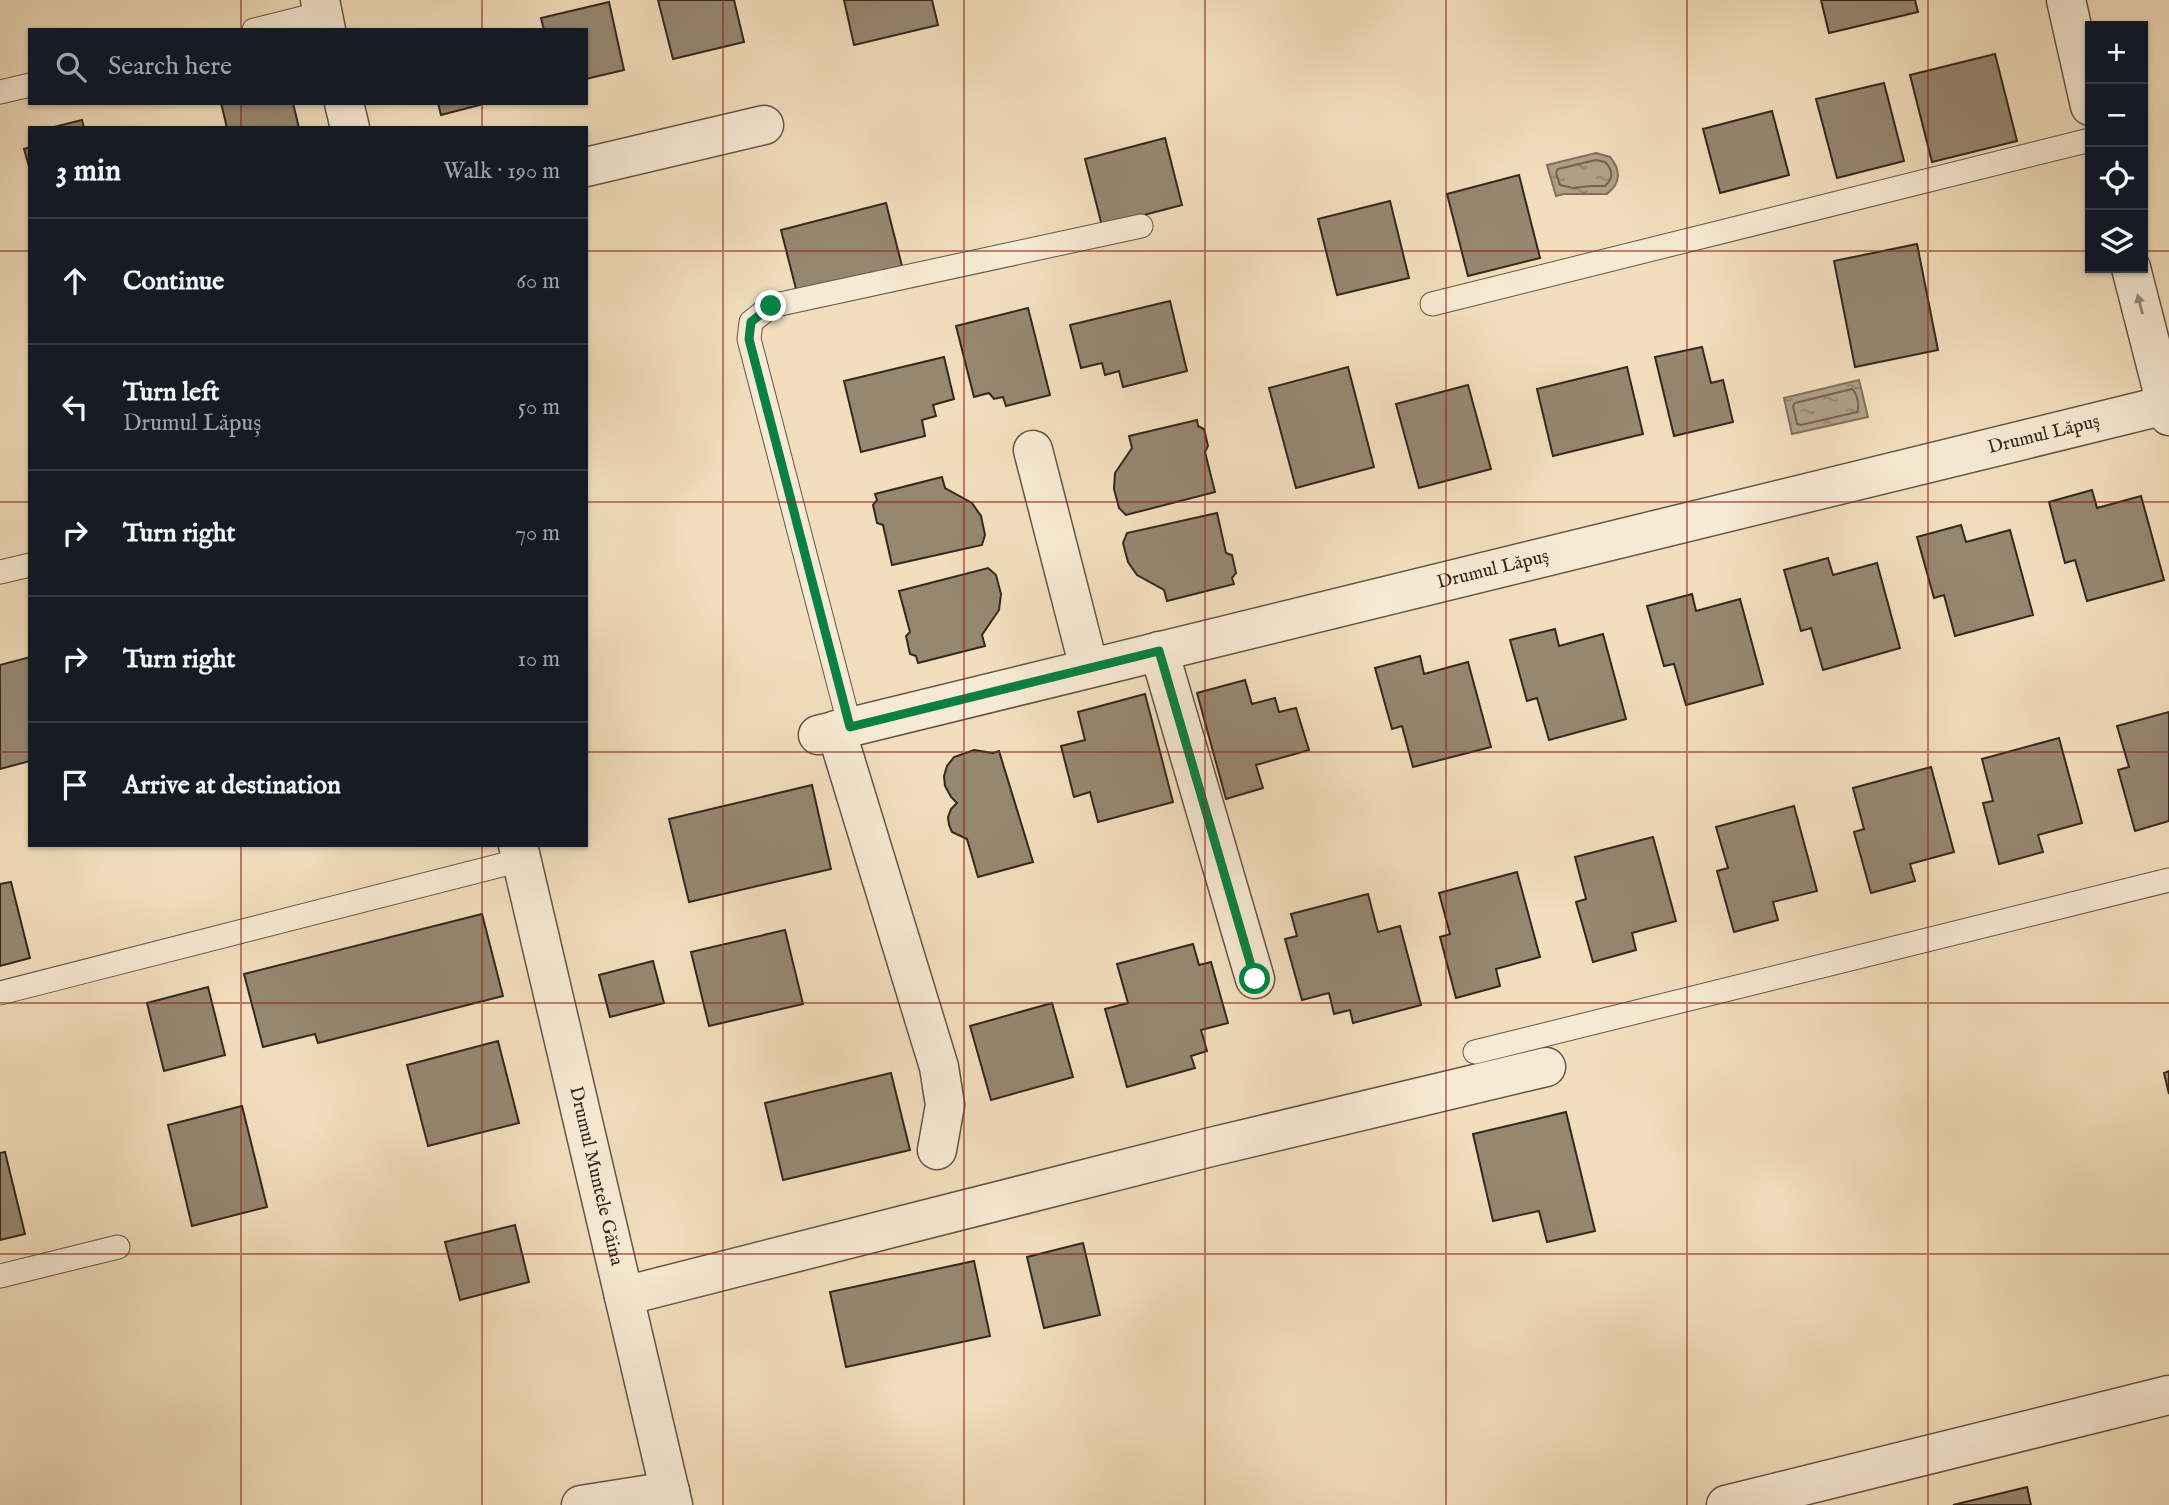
<!DOCTYPE html>
<html lang="en">
<head>
<meta charset="utf-8">
<style>
  :root { --surface:#171b24; --page:#242831; --text:#f1f3f6; --muted:#9ea1a6; --line:#363941 }
  body { margin:0; font-family:"IM FELL English",serif; background:var(--page); color:var(--text) }
  .controls { position:absolute; right:21px; top:21px; display:grid; overflow:hidden; border-radius:0px; box-shadow:0 2px 5px #0004 }
  .controls button { width:63px; height:63px; display:grid; place-items:center; padding:0; border:0; border-bottom:2px solid var(--line); background:var(--surface); color:var(--text); font:35px sans-serif }
  .stop { position:absolute; width:21px; height:21px; margin:-16px; border:5px solid #0b8043; border-radius:50%; background:#fff }
  .stop.end { background:#0b8043; border-color:#fff; box-shadow:0 2px 7px #0008 }
  .list { margin:0; padding:0; list-style:none }
  h2 { display:flex; justify-content:space-between; align-items:center; height:91px; margin:0; padding:0 28px; font-size:30px }
  h2 small { font-size:23px; font-weight:400; color:var(--muted) }
  .list li { display:grid; grid-template-columns:46px 1fr auto; gap:21px; align-items:center; box-sizing:border-box; height:126px; padding:0 28px; border-top:2px solid var(--line) }
  .list b { display:block; font-size:26px; white-space:nowrap }
  .list p { margin:0; font-size:23px; white-space:nowrap; color:var(--muted) }
  .list em { font-size:23px; font-style:normal; color:var(--muted) }
  .icon { flex:none; width:38px; height:38px; fill:none; stroke:currentColor; stroke-width:2; stroke-linecap:round; stroke-linejoin:round }
  .map { position:relative; flex:none; width:2169px; height:1505px; overflow:hidden }
  .search { position:absolute; background:var(--surface); box-shadow:0 2px 5px #0004; left:28px; top:28px; width:560px; height:77px; display:flex; align-items:center; gap:18px; box-sizing:border-box; padding:0 24px; border-radius:0px; color:var(--muted); font-size:26px }
  .panel { position:absolute; background:var(--surface); box-shadow:0 2px 5px #0004; left:28px; top:126px; width:560px; height:721px; border-radius:0px }
  .map>svg:first-child { display:block }
  .water { fill:url(#water-ripples); stroke:#7f705d; stroke-width:2 }
  .lines { fill:none; stroke-linecap:round; stroke-linejoin:round }
  .shore { stroke:#726452; stroke-width:2 }
  .building { fill:#968771; stroke:#33291e; stroke-width:2 }
  .service-casing { stroke:#635646; stroke-width:25 }
  .minor-casing { stroke:#635646; stroke-width:41 }
  .service { stroke:#f7ead4; stroke-width:23 }
  .minor { stroke:#f7ead4; stroke-width:38 }
  .oneway { fill:#958a79 }
  .route { stroke:#0b8043; stroke-width:9 }
  .grid { fill:none; stroke:#8f2418; stroke-width:2; stroke-opacity:0.55 }
  .labels { text-anchor:middle; dominant-baseline:central; stroke-width:5; stroke-linejoin:round; paint-order:stroke }
  .street-label { font-size:19px; fill:#33291e; stroke:#f7ead4 }
</style>
</head>
<body>
<div class="map">
<svg width="2169" height="1505" viewBox="0 0 2169 1505">
  <defs>
    <pattern id="water-ripples" width="26" height="14" patternUnits="userSpaceOnUse" patternTransform="scale(1.75)"><rect width="26" height="14" fill="#b1a087"/><path d="M2 4q2-2 4 0t4 0M15 11q2-2 4 0t4 0" fill="none" stroke="#91826e"/></pattern>
  </defs>
  <rect width="100%" height="100%" fill="#f2debd"/>
  <filter id="stains"><feTurbulence type="fractalNoise" baseFrequency=".00286" numOctaves="4"/><feColorMatrix values="0 0 0 0 .2 0 0 0 0 .09 0 0 0 0 .02 0 0 0 .5 -.17"/></filter>
  <radialGradient id="worn" r=".72"><stop offset=".6" stop-color="#630" stop-opacity="0"/><stop offset="1" stop-color="#630" stop-opacity=".3"/></radialGradient>
  <path class="water" d="M1596 153 1610 157C1621 170 1621 183 1607 194H1564L1556 196 1547 165Z
    M1859 380 1868 417 1792 434 1784 398Z"/>
  <g class="lines">
    <path class="shore" d="M1596 160 1605 162C1613 170 1614 178 1605 186H1591L1573 188 1560 185 1556 173 1558 169Z
      M1852 389C1857 393 1860 407 1857 412L1801 425 1797 424 1793 406 1795 403Z"/>
  </g>
  <path class="building" d="M658 0H734L744 42 673 59Z
    M844 0H932L938 25 854 45Z
    M1821 0H1915L1918 12 1829 33Z
    M609 2 624 70 586 79V30H544L541 18Z
    M1995 54 2017 141 1932 162 1910 75Z
    M1884 83 1904 161 1837 178 1816 99Z
    M221 103H293L299 128H227Z
    M438 103H487L441 115Z
    M1772 111 1789 175 1720 193 1703 129Z
    M82 120 84 128H50Z
    M1165 138 1182 205 1102 226 1085 159Z
    M30 147V170L24 149Z
    M1519 175 1540 258 1468 276 1447 194Z
    M1390 201 1409 278 1337 295 1318 219Z
    M886 203 902 266 797 293 781 230Z
    M1917 244 1938 350 1855 367 1834 261Z
    M1170 301 1187 371 1123 387 1119 371 1105 375 1102 363 1081 368 1070 325Z
    M1028 308 1050 395 1006 406 1003 397 994 399 989 393 974 397 956 326Z
    M1702 347 1711 383 1723 380 1733 422 1674 436 1655 357Z
    M944 357 954 399 933 405 936 416 922 420 925 436 861 452 844 381Z
    M1348 367 1374 467 1296 488 1269 388Z
    M1627 367 1643 434 1553 456 1537 389Z
    M1468 385 1491 469 1419 488 1396 404Z
    M1197 420 1198 426 1204 429 1208 446 1205 452 1215 492 1126 515 1119 508 1114 489 1115 473 1132 448 1129 436Z
    M942 477 945 488 972 503 981 516 985 535 982 545 892 565 883 525 877 523 873 505 877 500 875 494Z
    M2092 490 2097 508 2141 496 2164 580 2087 601 2075 560 2065 563 2049 502Z
    M1217 513 1226 553 1232 555 1236 573 1232 578 1234 584 1167 601 1164 590 1137 575 1128 562 1123 543 1127 533Z
    M1961 525 1966 542 2010 530 2033 615 1955 636 1944 595 1934 598 1917 537Z
    M1828 558 1833 575 1877 563 1900 648 1823 670 1811 628 1801 631 1784 570Z
    M988 568 996 575 1001 594 999 610 982 635 985 646 918 663 916 656 910 654 906 636 910 632 899 591Z
    M1692 594 1696 611 1740 599 1763 684 1686 705 1674 664 1664 666 1647 606Z
    M1555 629 1559 646 1603 634 1626 719 1549 740 1537 698 1527 701 1510 640Z
    M1420 656 1424 674 1468 662 1491 747 1413 767 1402 726 1392 729 1375 668Z
    M30 657V761L0 769V665Z
    M1245 680 1252 704 1275 698 1279 712 1296 708 1309 750 1256 765 1263 788 1226 799 1197 693Z
    M1145 694 1173 802 1098 822 1090 792 1074 797 1061 746 1085 740 1078 712Z
    M2169 712V821L2135 831 2118 770 2129 767 2117 726Z
    M2059 738 2082 823 2038 835 2043 852 1999 864 1983 803 1993 801 1982 759Z
    M974 750 993 753 999 751 1033 862 978 877 967 839 952 832 949 825 948 817 951 809 957 803 951 797 945 786 944 776 947 766 954 757Z
    M1931 767 1954 852 1910 864 1915 881 1871 893 1854 832 1864 829 1853 788Z
    M812 785 831 869 689 902 669 819Z
    M1794 806 1817 891 1773 902 1778 920 1734 932 1717 871 1728 868 1716 827Z
    M1653 837 1676 921 1632 933 1636 950 1593 962 1576 902 1586 899 1575 857Z
    M1517 872 1540 957 1496 969 1500 986 1456 998 1440 937 1450 934 1439 893Z
    M11 882 30 958 0 966V884Z
    M1368 894 1378 932 1400 926 1421 1005 1353 1023 1350 1010 1334 1014 1329 993 1302 1000 1285 939 1297 936 1291 914Z
    M482 914 503 996 318 1043 315 1034 263 1047 244 974Z
    M785 930 803 1004 709 1026 691 952Z
    M1193 944 1199 965 1211 962 1228 1023 1201 1030 1207 1051 1191 1056 1195 1068 1127 1087 1105 1009 1128 1003 1117 964Z
    M653 961 664 1003 610 1017 599 975Z
    M208 987 225 1055 164 1071 147 1003Z
    M1052 1003 1073 1077 991 1100 970 1026Z
    M498 1041 519 1123 428 1146 407 1065Z
    M2169 1071V1094L2164 1073Z
    M891 1073 910 1150 783 1180 765 1103Z
    M242 1106 267 1207 192 1226 168 1125Z
    M1566 1112 1595 1231 1547 1242 1539 1211 1493 1221 1473 1134Z
    M5 1152 25 1234 0 1240V1153Z
    M515 1225 529 1282 460 1300 445 1242Z
    M1083 1243 1100 1315 1044 1328 1027 1257Z
    M974 1261 990 1336 846 1367 830 1292Z
    M2027 1487 2031 1505H1953Z"/>
  <g class="lines">
    <g class="service-casing">
      <path id="service" d="M254 30 323 13
        M0 92 30 85
        M1432 304 2090 140
        M0 572 30 565
        M850 727 749 339 751 322 771 306 1141 226
        M0 993 521 860
        M1475 1052 2169 880
        M0 1276 118 1247"/>
    </g>
    <g class="minor-casing">
      <g id="minor">
        <path d="M320 0 326 30"/>
        <path d="M2066 0 2090 106"/>
        <path d="M344 103 350 128"/>
        <path d="M586 167 764 125"/>
        <path d="M2131 268 2169 416"/>
        <path d="M1033 450 1089 668"/>
        <path d="M1159 651 1255 979"/>
        <path d="M836 730 939 1067 945 1105 937 1150"/>
        <path id="s1" d="M818 735 2166 405"/>
        <path id="s2" d="M518 845 673 1505"/>
        <path d="M624 1296 1211 1147 1546 1067"/>
        <path d="M581 1505 670 1491"/>
        <path d="M1726 1505 2169 1395"/>
      </g>
    </g>
    <use href="#service" class="service"/>
    <use href="#minor" class="minor"/>
  </g>
  <defs><path id="oneway-solid" d="M-6-.8H1V-3.2L6.5 0L1 3.2V.8H-6Z" transform="scale(1.75)"/></defs>
  <use class="oneway" href="#oneway-solid" transform="translate(2140 304) rotate(-104)"/>
  <g class="lines">
    <path class="route" d="M771 306 751 322 749 339 850 727 1159 651 1255 979"/>
  </g>
  <path class="grid" d="M241 0V30M482 0V30M723 0V1505M964 0V1505M1205 0V1505M1446 0V1505M1687 0V1505M1928 0V1505M241 103V128M482 103V128M0 251H30M586 251H2090M2143 251H2169M0 502H30M586 502H2169M0 752H30M586 752H2169M241 845V1505M482 845V1505M0 1003H2169M0 1254H2169"/>
  <g class="labels">
    <g class="street-label">
      <text stroke="none"><textPath href="#s1" startOffset="1262">Drumul Lăpuș</textPath></text>
      <text stroke="none"><textPath href="#s1" startOffset="695">Drumul Lăpuș</textPath></text>
      <text stroke="none"><textPath href="#s2" startOffset="340">Drumul Muntele Găina</textPath></text>
    </g>
  </g>
  <rect width="100%" height="100%" filter="url(#stains)"/>
  <rect width="100%" height="100%" fill="url(#worn)"/>
</svg>
<div class="controls">
<button>+</button>
<button>−</button>
<button><svg class="icon" aria-label="locate" viewBox="0 0 24 24"><circle cx="12" cy="12" r="6"/><path d="M12 2v4M12 18v4M2 12h4M18 12h4"/></svg></button>
<button><svg class="icon" aria-label="layers" viewBox="0 0 24 24"><path d="M12 4l9 5-9 5-9-5zM3 14l9 5 9-5"/></svg></button>
</div>
<div class="stop" style="left:1255px;top:979px"></div>
<div class="stop end" style="left:771px;top:306px"></div>
<div class="search"><svg class="icon" aria-label="search" viewBox="0 0 24 24"><circle cx="10" cy="10" r="6"/><path d="M15 15l6 6"/></svg>Search here</div>
<section class="panel">
<h2>3 min<small>Walk · 190 m</small></h2>
<ul class="list">
<li><svg class="icon" aria-label="ahead" viewBox="0 0 24 24"><path d="M12 20V5M6 11l6-6 6 6"/></svg><div><b>Continue</b></div><em>60 m</em></li>
<li><svg class="icon" aria-label="left" viewBox="0 0 24 24"><path d="M17 20v-9H6M10 6l-5 5 5 5"/></svg><div><b>Turn left</b><p>Drumul Lăpuș</p></div><em>50 m</em></li>
<li><svg class="icon" aria-label="right" viewBox="0 0 24 24"><path d="M7 20v-9h11M14 6l5 5-5 5"/></svg><div><b>Turn right</b></div><em>70 m</em></li>
<li><svg class="icon" aria-label="right" viewBox="0 0 24 24"><path d="M7 20v-9h11M14 6l5 5-5 5"/></svg><div><b>Turn right</b></div><em>10 m</em></li>
<li><svg class="icon" aria-label="arrive" viewBox="0 0 24 24"><path d="M6 21V4h12l-3 4 3 4H6"/></svg><div><b>Arrive at destination</b></div></li>
</ul>
</section>
</div>
</body>
</html>
